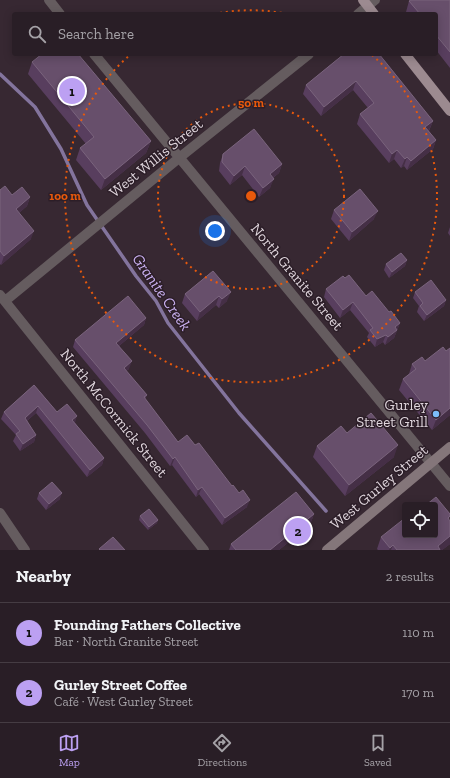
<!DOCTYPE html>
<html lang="en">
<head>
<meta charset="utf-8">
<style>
  :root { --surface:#291e26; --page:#352b32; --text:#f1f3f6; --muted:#a5a2a7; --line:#453c43; --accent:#bca0f2 }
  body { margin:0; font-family:"Zilla Slab",serif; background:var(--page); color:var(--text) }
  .controls { position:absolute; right:12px; bottom:12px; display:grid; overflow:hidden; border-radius:4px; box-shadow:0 2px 10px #0003 }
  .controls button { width:36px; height:36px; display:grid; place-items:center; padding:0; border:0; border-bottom:1px solid var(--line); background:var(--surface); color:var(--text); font:20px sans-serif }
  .you { position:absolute; left:215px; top:231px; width:14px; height:14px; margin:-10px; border:3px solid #fff; border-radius:50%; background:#1a73e8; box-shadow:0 0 0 6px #1a73e833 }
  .badge { display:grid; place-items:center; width:26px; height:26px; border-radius:50%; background:var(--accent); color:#111; font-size:13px; font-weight:700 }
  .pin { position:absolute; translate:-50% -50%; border:2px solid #fff; box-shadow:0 1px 4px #0006 }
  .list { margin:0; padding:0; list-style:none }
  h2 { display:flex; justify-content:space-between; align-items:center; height:52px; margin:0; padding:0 16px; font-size:17px }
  h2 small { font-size:13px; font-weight:400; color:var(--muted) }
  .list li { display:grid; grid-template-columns:26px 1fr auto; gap:12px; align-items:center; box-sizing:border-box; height:60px; padding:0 16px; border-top:1px solid var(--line) }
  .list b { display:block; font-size:15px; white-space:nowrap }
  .list p { margin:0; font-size:13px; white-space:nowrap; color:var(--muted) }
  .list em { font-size:13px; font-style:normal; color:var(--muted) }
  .icon { flex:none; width:22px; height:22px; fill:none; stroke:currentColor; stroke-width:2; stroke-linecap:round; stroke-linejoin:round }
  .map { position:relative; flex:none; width:450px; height:550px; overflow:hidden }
  .search { position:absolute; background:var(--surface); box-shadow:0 2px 10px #0003; left:12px; right:12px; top:12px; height:44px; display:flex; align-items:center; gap:10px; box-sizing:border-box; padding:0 14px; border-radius:4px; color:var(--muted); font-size:15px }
  .sheet { height:172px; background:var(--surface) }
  nav { display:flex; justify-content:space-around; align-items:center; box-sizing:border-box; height:56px; border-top:1px solid var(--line); background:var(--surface); font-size:11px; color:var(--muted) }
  nav a { display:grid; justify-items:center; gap:2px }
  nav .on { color:var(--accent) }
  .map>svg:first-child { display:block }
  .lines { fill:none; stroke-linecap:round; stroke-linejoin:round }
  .stream { stroke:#83749d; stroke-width:3.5 }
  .minor { stroke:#655c5f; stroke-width:10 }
  .secondary { stroke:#84767a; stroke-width:10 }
  .primary { stroke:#9c8a90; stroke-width:10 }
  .wall { fill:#583e5e }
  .shaded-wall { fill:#452f46 }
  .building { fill:#674f6b; stroke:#7a647d }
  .ring { fill:none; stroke:#e8590c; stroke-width:2; stroke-dasharray:2 4 }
  .poi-dot { fill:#7cbef9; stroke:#2c1e28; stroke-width:1.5 }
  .labels { text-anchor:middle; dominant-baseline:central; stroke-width:3; stroke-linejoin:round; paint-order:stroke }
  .street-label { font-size:15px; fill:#dfd5dc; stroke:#2c1e28 }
  .poi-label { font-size:15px; fill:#dfd5dc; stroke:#2c1e28; text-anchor:end }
  .water-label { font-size:16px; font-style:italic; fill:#ccb3f4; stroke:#2c1e28 }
  .centre { fill:#e8590c; stroke:#2c1e28; stroke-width:2 }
  .ring-label { font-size:12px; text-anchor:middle; font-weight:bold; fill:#e8590c; stroke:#2c1e28; stroke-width:3; stroke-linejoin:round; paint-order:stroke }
</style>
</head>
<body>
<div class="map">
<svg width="450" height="550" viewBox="0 0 450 550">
  <rect width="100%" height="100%" fill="#372832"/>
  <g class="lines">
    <path class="stream" d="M0 74 35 107 61 149 87 205 136 276 156 301 168 323 239 413 326 511"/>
    <path class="minor" d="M49 0 60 14
      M358 14 375 0
      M94 54 450 486
      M0 295 204 550
      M5 301 179 158 309 54
      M0 513 25 550"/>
    <path class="secondary" d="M327 550 450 447"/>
    <path class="primary" d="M363 0 374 14
      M405 54 450 111"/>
  </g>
  <path class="wall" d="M450 0V68L436 50V14H408L406 12 409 1Z
    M344 54 433 121 429 131 436 140 433 149 407 170 404 166 401 168 394 159 389 163 357 124 360 114 368 108 353 90 321 116 303 94 306 85Z
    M32 62 151 141 146 153 101 190 76 160 80 148 86 144 28 74Z
    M223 154 282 164 279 173 273 178 270 188 259 197 242 175 230 185 219 171 220 163Z
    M0 190 12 195 30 197 27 206 19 213 31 239 1 265 0 264Z
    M334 210 374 219 349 241 331 219Z
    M450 227V236L448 233Z
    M407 260 405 266 389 278 384 270 386 264Z
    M213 271 227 301 219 308 216 305 197 321 182 303 185 294Z
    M345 278 366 296 389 312 400 323 394 338 385 345 383 342 375 347 367 337 369 333 350 310 340 318 324 297 326 289Z
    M415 292 446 300 444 306 424 321 417 312 419 306 413 298Z
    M146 318 144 325 119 346 129 369 126 371 147 395 145 399 178 442 195 445 247 507 222 525 199 494 196 497 172 465 170 466 145 433 73 347 75 340Z
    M450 348V415L432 430 399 390 403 379 409 374 412 364 425 361 446 351Z
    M34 385 57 412 75 423 104 458 102 465 87 477 36 413 27 421 36 435 34 442 20 451 13 441 16 435 1 419 4 412Z
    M317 446 394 457 345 496 313 457Z
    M39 493 60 499 46 510 37 499Z
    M314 514 310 525 279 550H229L231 544Z
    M450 514 449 520 450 521V544L442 550H378L377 549 381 537Z
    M140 516 158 520 157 523 148 530 139 520Z"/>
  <path class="shaded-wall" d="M356 81 353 90 321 116 324 107Z
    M433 121 429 130 422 136 425 127Z
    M436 140 433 149 407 170 411 161Z
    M151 141 146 153 101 190 105 179Z
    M397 150 394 159 389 163 392 154Z
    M407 157 404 166 401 168 405 159Z
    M282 164 279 173 266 183 270 174Z
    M245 166 242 175 230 185 234 176Z
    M274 179 270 188 259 197 263 188Z
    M30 197 27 206 13 218 16 209Z
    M378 211 374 219 349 241 352 232Z
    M34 231 31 239 1 265 4 256Z
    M407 260 405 266 389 278 392 272Z
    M231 292 227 301 219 308 222 299Z
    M219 296 216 305 197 321 200 312Z
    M446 300 444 306 424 321 427 315Z
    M353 302 350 310 340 318 343 310Z
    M146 318 144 325 114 350 116 343Z
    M400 323 394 338 385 345 388 337 395 327Z
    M386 335 383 342 375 347 377 339Z
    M132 361 129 369 121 375 124 368Z
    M38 406 36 413 22 425 25 418Z
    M450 408V415L432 430 436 420Z
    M77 416 75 423 72 420Z
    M36 435 34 442 20 451 23 444Z
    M398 445 394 457 345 496 349 485Z
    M175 457 172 465 170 466 173 459Z
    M104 458 102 465 87 477 90 470Z
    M202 487 199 494 196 497 198 490Z
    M62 493 60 499 46 510 49 504Z
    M250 500 247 507 222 525 225 518Z
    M314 514 310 525 279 550H270Z
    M158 520 157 523 148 530 149 527Z
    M450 536V544L442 550H436L438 546Z
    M393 545 391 550H389L390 548Z"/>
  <path class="building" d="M411 0H450V52L436 35V14H420L409 1Z
    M42 54H78L151 141 105 179 80 148 94 137 32 62Z
    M344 54H379L433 121 425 127 436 140 411 161 407 157 405 159 397 150 392 154 360 114 374 103 356 81 324 107 306 85Z
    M254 129 282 164 270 174 274 179 263 188 245 166 234 176 222 162 223 154Z
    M5 186 12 195 22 187 30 197 16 209 34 231 4 256 0 251V190Z
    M360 189 378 211 352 232 334 210Z
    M401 253 407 260 392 272 386 264Z
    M213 271 231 292 222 299 219 296 200 312 185 294Z
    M349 275 366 296 372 291 389 312 391 311 400 323 395 327 397 330 388 337 386 335 377 339 370 330 373 328 353 302 343 310 326 289 343 276 345 278Z
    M431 280 446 300 427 315 420 306 423 303 415 292Z
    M128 296 146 318 116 343 132 361 124 368 147 395 144 397 178 442 187 435 195 445 199 443 232 486 233 485 239 493 243 490 250 500 225 518 202 487 198 490 175 457 173 459 147 425 75 340Z
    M443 347 446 351 450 348V408L436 420 403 379 416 369 412 364 422 357 425 361Z
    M34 385 57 412 67 404 77 416 72 420 104 458 90 470 38 406 25 418 36 435 23 444 16 434 20 431 4 412Z
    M371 413 398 445 349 485 317 446 341 426 347 433Z
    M52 482 62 493 49 504 39 493Z
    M296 492 314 514 270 550H236L231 544Z
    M436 497 450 514V516L448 518 450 521V536L438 546 440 550H397L393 545 390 548 381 537 405 518V535H435V505H426Z
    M149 509 158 520 149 527 140 516Z
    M113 537 125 550H100L99 549Z"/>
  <g class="ring">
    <circle cx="251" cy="196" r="93"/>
    <path d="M214 14A186 186 0 0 1 288 14M372 55A186 186 0 1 1 130 55"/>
  </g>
  <circle class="poi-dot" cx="436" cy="414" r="4"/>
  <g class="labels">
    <g class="street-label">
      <text transform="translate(156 158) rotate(-39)">West Willis Street</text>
      <text transform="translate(297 277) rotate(50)">North Granite Street</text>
      <text transform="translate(114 413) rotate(51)">North McCormick Street</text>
      <text transform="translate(379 487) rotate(-40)">West Gurley Street</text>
    </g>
    <g class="poi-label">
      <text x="428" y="405">Gurley<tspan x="428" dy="17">Street Grill</tspan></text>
    </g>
    <g class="water-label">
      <text transform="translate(162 292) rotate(55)">Granite Creek</text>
    </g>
  </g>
  <circle cx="251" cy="196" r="6" class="centre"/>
  <g class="ring-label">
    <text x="251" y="107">50 m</text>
    <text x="65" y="200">100 m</text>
  </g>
</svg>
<div class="controls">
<button><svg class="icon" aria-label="locate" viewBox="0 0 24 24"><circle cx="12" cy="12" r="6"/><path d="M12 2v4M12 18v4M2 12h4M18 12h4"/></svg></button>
</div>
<div class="you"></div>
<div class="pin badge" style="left:72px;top:91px">1</div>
<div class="pin badge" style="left:298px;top:531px">2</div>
<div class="search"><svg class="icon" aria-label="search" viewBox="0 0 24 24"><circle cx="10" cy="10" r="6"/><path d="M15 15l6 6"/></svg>Search here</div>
</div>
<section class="sheet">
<h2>Nearby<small>2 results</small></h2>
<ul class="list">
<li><span class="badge">1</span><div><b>Founding Fathers Collective</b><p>Bar · North Granite Street</p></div><em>110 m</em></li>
<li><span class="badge">2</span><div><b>Gurley Street Coffee</b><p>Café · West Gurley Street</p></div><em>170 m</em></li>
</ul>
</section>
<nav>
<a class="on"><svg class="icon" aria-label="map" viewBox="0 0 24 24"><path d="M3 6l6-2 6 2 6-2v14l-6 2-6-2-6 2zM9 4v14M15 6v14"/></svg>Map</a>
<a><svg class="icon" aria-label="directions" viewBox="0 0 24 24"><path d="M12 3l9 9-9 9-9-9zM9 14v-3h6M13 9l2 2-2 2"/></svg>Directions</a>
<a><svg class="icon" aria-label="saved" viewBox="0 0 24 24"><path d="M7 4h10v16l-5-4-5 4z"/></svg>Saved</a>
</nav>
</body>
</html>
